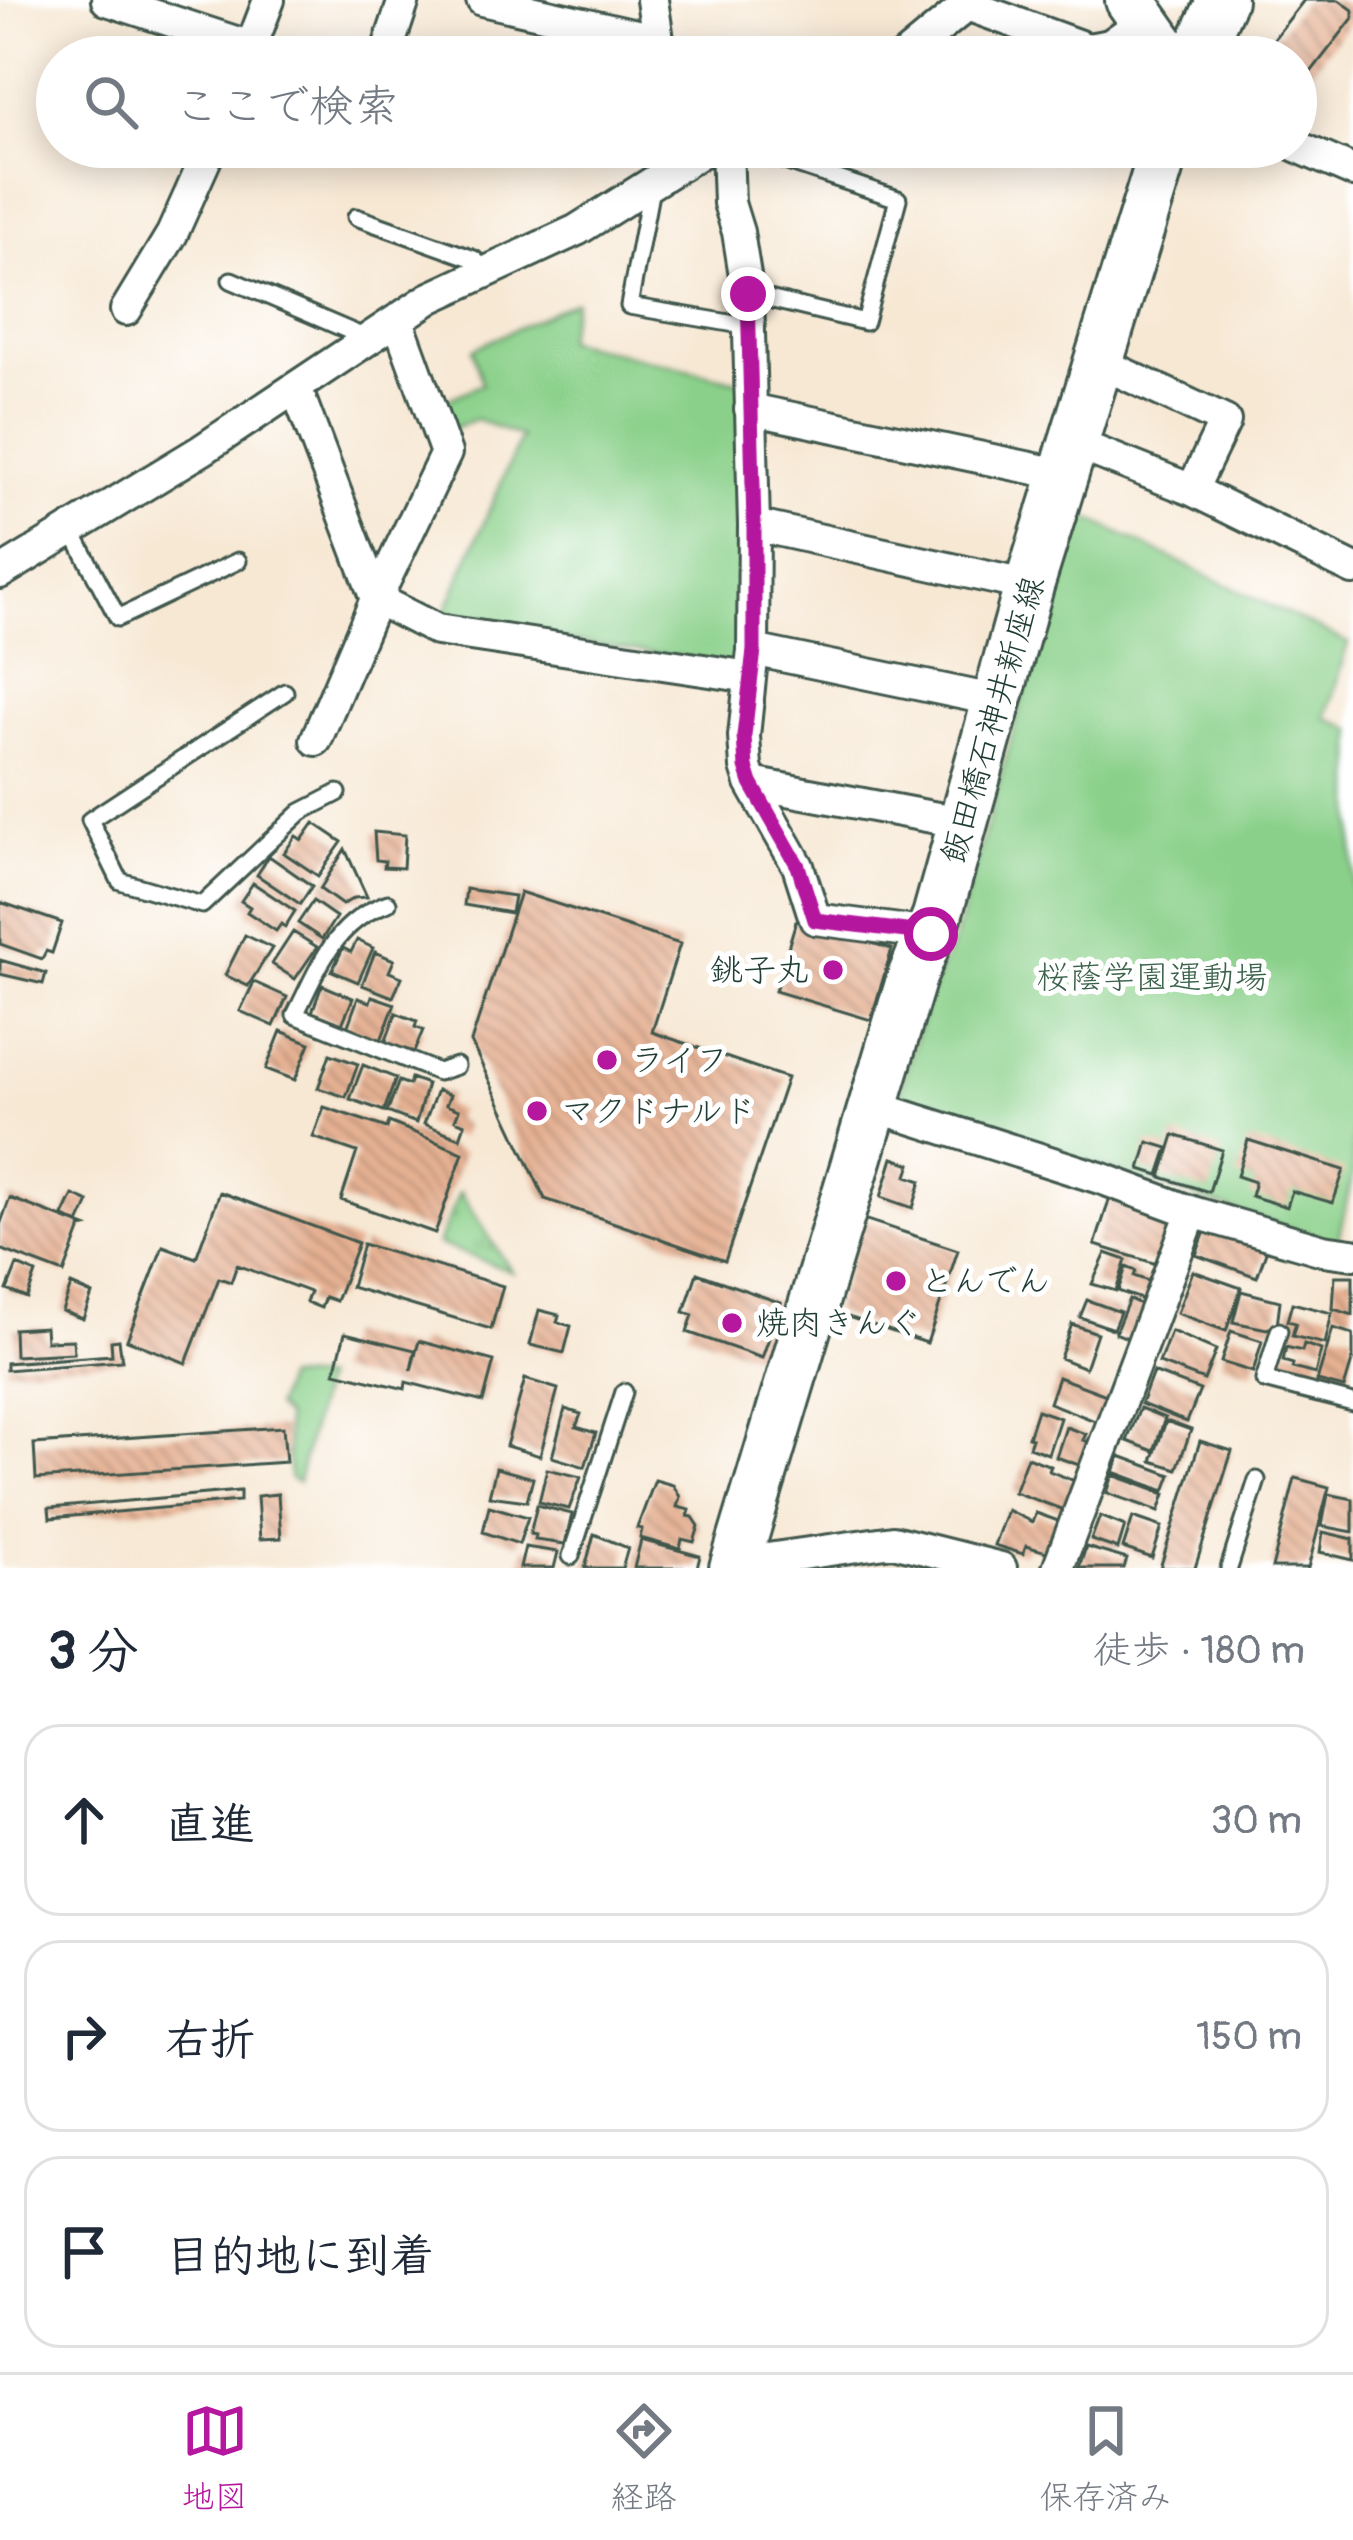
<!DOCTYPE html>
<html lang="ja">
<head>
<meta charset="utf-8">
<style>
  :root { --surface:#fff; --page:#f2f2f3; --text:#1f2937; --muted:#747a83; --line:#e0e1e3; --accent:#b5179e }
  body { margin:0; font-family:Pangolin,"Klee One",sans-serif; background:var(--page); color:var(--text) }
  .stop { position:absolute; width:36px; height:36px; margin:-27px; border:9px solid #b5179e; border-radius:50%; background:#fff }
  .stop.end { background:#b5179e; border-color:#fff; box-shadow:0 3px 12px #0008 }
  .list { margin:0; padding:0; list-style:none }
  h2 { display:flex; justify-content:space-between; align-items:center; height:156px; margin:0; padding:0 48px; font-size:51px }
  h2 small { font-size:39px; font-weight:400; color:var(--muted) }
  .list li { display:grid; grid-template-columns:78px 1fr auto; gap:36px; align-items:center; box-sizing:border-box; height:192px; margin:0 24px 24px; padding:0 24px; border:3px solid var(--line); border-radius:36px }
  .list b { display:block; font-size:45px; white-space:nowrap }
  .list em { font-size:39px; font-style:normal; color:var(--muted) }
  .icon { flex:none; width:66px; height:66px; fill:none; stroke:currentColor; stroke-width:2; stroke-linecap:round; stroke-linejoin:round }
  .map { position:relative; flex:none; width:1353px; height:1568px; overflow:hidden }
  .search { position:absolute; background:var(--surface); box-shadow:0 6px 30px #0003; left:36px; right:36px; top:36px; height:132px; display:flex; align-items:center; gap:30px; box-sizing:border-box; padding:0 42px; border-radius:66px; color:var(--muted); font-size:45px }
  .sheet { height:804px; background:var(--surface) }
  nav { display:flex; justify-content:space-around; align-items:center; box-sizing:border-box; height:168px; border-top:3px solid var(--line); background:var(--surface); font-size:33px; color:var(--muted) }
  nav a { display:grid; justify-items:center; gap:6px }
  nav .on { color:var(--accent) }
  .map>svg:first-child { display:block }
  .grass { fill:url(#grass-tufts); stroke:#54865f; stroke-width:3 }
  .park { fill:#8ad08a; stroke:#54865f; stroke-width:3 }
  .building { fill:url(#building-back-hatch) }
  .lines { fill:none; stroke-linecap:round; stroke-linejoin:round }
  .lane-casing { stroke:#3f574c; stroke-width:21 }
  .street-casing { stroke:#3f574c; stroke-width:36 }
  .primary-casing { stroke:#3f574c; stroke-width:54 }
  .lane { stroke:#fff; stroke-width:15 }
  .street { stroke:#fff; stroke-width:30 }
  .primary { stroke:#fff; stroke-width:48 }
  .route { stroke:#b5179e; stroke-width:15 }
  .poi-dot { fill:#b5179e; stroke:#fff; stroke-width:4.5 }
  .labels { text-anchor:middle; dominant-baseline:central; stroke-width:10; stroke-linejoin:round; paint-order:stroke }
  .street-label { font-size:33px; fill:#1f3d34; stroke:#fff }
  .poi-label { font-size:33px; fill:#1f3d34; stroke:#fff; text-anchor:start }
  .park-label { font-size:33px; fill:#3a624a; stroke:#fff }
</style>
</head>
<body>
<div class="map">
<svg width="1353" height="1568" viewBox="0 0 1353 1568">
  <defs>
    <pattern id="grass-tufts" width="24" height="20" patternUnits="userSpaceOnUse" patternTransform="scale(3)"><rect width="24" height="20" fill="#8ad08a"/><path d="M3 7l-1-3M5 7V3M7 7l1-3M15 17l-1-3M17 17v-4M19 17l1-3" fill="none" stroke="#70aa72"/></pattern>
    <pattern id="building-back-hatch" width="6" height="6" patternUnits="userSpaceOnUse" patternTransform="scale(3)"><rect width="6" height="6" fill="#e6b193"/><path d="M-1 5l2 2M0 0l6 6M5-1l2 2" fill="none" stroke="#ba9179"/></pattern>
  </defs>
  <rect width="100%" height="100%" fill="#fff"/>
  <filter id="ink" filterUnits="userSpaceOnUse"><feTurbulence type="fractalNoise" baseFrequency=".00833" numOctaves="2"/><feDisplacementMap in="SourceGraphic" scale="24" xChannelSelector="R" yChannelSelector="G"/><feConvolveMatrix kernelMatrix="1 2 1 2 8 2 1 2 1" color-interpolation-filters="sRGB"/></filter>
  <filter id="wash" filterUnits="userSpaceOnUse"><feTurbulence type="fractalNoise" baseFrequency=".004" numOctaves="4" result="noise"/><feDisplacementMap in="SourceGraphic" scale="48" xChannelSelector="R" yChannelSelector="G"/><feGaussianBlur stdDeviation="2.7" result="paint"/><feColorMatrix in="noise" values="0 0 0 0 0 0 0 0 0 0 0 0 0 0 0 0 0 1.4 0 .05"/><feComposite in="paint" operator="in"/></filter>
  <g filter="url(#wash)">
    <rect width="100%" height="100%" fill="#f7e8d4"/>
    <path class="grass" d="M460 1191V1192L512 1272 438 1244Z"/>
    <path class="park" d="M575 301 565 340 741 382 744 654 730 665 441 621 521 437 476 419 449 430 436 405 482 384 473 349Z
      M1075 512 1348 643 1326 718 1353 729V1173L1337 1244 897 1100 927 1001 955 938Z
      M285 1378 323 1379 298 1482 290 1479 285 1417 275 1407Z"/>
    <g id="blocks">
      <path class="building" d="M1304 0H1339L1353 10V18L1301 85 1296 81V57L1262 54Z
        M314 823 342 842 318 876 284 853 296 836 302 840Z
        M374 832 405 835 403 868 384 867 385 861 376 860Z
        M345 849 367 897 354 898 342 905 320 889Z
        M269 856 312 886 300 904 257 875Z
        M253 883 295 911 285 927 281 924 276 931 247 912 250 907 241 901Z
        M466 889 514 896 511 913 464 905Z
        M520 892 680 944 652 1032 787 1078 725 1261 545 1199 471 1042Z
        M313 901 336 917 322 939 298 923Z
        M0 902 62 923 52 953 46 951 42 959 0 944Z
        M796 921 892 949 871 1020 775 991Z
        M293 932 317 947 295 979 272 964Z
        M245 935 272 948 248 986 225 975Z
        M357 940 373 948 358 982 332 971 343 948 351 952Z
        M375 952 394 960 389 972 402 977 393 997 362 985Z
        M0 960 46 973 43 984 0 974Z
        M254 982 287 997 274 1026 240 1011Z
        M322 985 353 998 342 1024 312 1012Z
        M372 996 395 1004 381 1040 347 1028 358 998 370 1002Z
        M396 1013 417 1021 415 1027 423 1030 414 1052 385 1043Z
        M281 1031 310 1043 295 1080 266 1069Z
        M330 1054 358 1064 346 1097 318 1088Z
        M363 1065 396 1078 384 1111 350 1099Z
        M411 1078 427 1084 416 1123 387 1112 399 1081 409 1085Z
        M437 1090 450 1095 446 1105 459 1110 455 1120 465 1124 460 1138 424 1124Z
        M324 1107 387 1128 389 1122 463 1153 435 1233 341 1200 357 1152 313 1137Z
        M1174 1135 1222 1150 1209 1192 1161 1177Z
        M1248 1140 1344 1170 1333 1203 1292 1191 1287 1207 1251 1196 1255 1182 1237 1176Z
        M1148 1142 1168 1148 1159 1175 1140 1169Z
        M893 1158 911 1164 907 1176 921 1181 913 1208 881 1197Z
        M220 1192 358 1243 336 1301 325 1297 321 1308 306 1302 310 1292 237 1265 231 1282 219 1278 186 1363 127 1340 163 1246 196 1258Z
        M1111 1194 1178 1220 1163 1266 1095 1245Z
        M73 1195 89 1202 79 1224 63 1216Z
        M10 1198 86 1227 81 1228 64 1273 0 1249V1225Z
        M864 1219 958 1250 927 1343 833 1312Z
        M1206 1229 1267 1249 1257 1277 1196 1255Z
        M363 1244 503 1286 491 1329 351 1287Z
        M1106 1253 1126 1260 1116 1291 1092 1284Z
        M17 1265 36 1273 27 1298 7 1290Z
        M1126 1267 1136 1271 1134 1276 1148 1281 1147 1301 1118 1291Z
        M1193 1271 1241 1288 1226 1331 1177 1313Z
        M697 1273 781 1303 762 1358 687 1332 693 1315 684 1312Z
        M1335 1276H1353V1315L1333 1309Z
        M71 1285 92 1294 83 1319 62 1311Z
        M1241 1291 1280 1301 1277 1325 1267 1329 1233 1322Z
        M1129 1299 1146 1307 1132 1340 1115 1333Z
        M1087 1300 1120 1312 1113 1329 1080 1317Z
        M1292 1303 1332 1313 1325 1344 1292 1336 1296 1323 1287 1321Z
        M539 1310 559 1315 557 1322 571 1326 564 1353 530 1345Z
        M1072 1324 1097 1333 1085 1368 1060 1358Z
        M45 1327 46 1341 73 1340 74 1353 15 1356 14 1329Z
        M1333 1328 1353 1334V1358L1344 1388 1317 1381Z
        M1171 1331 1216 1350 1204 1380 1159 1363Z
        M1231 1331 1262 1341 1253 1372 1221 1362Z
        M345 1333 415 1350 411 1370 419 1341 494 1361 483 1402 406 1382 405 1389 335 1372Z
        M119 1340 122 1361 6 1370V1363L112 1355 111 1341Z
        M1304 1344 1321 1350 1315 1374 1292 1368 1293 1364 1283 1361 1286 1347 1302 1351Z
        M1153 1372 1200 1390 1187 1422 1141 1404Z
        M1058 1377 1109 1396 1100 1423 1049 1403Z
        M525 1379 558 1389 540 1456 506 1446Z
        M1140 1408 1165 1418 1154 1451 1127 1441Z
        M565 1409 581 1414 576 1427 596 1433 585 1467 552 1457Z
        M1037 1410 1060 1418 1048 1454 1029 1447 1032 1438 1028 1437Z
        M1166 1421 1191 1430 1177 1469 1152 1461Z
        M283 1427 286 1462 36 1479 34 1444Z
        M1066 1427 1086 1434 1083 1440 1093 1443 1085 1467 1056 1457Z
        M1200 1441 1232 1451 1195 1568H1160Z
        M1120 1456 1171 1475 1165 1491 1114 1472Z
        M1027 1457 1051 1466 1049 1471 1075 1481 1064 1510 1014 1492Z
        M496 1468 533 1478 527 1501 489 1496Z
        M547 1469 581 1477 569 1509 539 1502Z
        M1113 1475 1165 1494 1159 1511 1107 1493Z
        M1295 1478 1329 1487 1308 1568H1272Z
        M655 1480 673 1485 680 1497 677 1507 690 1510 688 1516 693 1517 699 1526 694 1542 682 1539 680 1549 640 1538 642 1529 637 1528Z
        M240 1491V1501L50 1518 49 1508Z
        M278 1494 281 1538 260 1539 257 1496Z
        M1328 1494 1353 1499V1532L1322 1526Z
        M537 1505 572 1514 565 1544 535 1540 536 1535 530 1534Z
        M489 1506 528 1517 519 1544 483 1532Z
        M1007 1510 1032 1522 1036 1513 1061 1522 1050 1553 1026 1546 1023 1554 994 1545Z
        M1100 1516 1125 1526 1118 1549 1091 1540Z
        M1133 1517 1162 1527 1152 1558 1123 1548Z
        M1323 1532 1353 1539V1560L1320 1552Z
        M594 1534 628 1548 622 1568H585Z
        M641 1540 700 1556 697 1568H634Z
        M525 1547 558 1552 554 1568H520Z
        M1086 1547 1127 1559 1124 1568H1079Z"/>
    </g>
  </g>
  <g filter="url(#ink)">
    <use href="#blocks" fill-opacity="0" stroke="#3f574c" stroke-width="3"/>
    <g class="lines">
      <g class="lane-casing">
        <path id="lane" d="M597 147 657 157
          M743 147 898 199 865 322 748 294
          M651 188 629 306 747 326
          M356 217 474 259 488 272
          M231 280 366 338
          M71 529 118 618 238 561
          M285 692 90 820 120 881 202 905 301 812 338 793
          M388 903C334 922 319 967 295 1015L438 1072 456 1066
          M1279 1331 1264 1380 1353 1403
          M571 1556 624 1392
          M1229 1568 1257 1480"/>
      </g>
      <g class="street-casing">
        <path id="street" d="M107 0 251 47 248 57
          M482 0 658 40
          M652 0 660 53
          M251 47 269 0
          M385 57 404 0
          M904 57 967 5 1088 49 1110 45 1144 21
          M1296 146 1353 171
          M727 147 729 203 738 232 748 294 754 525 753 650 744 736 746 767 751 783 798 866 815 919 931 934
          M126 310 172 234 211 147
          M1099 362 1225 421 1192 490
          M296 388 376 599 437 630 750 677
          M750 409 1064 475
          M1074 443 1192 490 1353 569
          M754 525 1029 586
          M0 573 202 450 430 298 577 230 709 147
          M753 650 998 701
          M316 740 376 599 446 453 398 321
          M751 783 964 823
          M873 1106 1103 1179 1192 1212 1058 1568
          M1192 1212 1323 1250 1353 1254
          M767 1559 893 1541 1001 1568"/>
      </g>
      <g class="primary-casing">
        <path id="primary" d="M1130 0 1170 57
          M1196 57 1222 0
          M734 1568 912 977 937 916 1029 586 1165 147"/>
      </g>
      <use href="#lane" class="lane"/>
      <use href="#street" class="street"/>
      <use href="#primary" class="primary"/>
    </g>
  </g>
  <g class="lines" filter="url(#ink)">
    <path class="route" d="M748 294 754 525V650L744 736 746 767 751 783 798 866 815 920 931 934"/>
  </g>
  <g class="poi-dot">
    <circle cx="833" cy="970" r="12"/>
    <circle cx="607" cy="1060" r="12"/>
    <circle cx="537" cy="1111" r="12"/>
    <circle cx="896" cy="1281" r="12"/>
    <circle cx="732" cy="1323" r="12"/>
  </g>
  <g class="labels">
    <g class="street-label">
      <text transform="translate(993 720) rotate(-74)">飯田橋石神井新座線</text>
    </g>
    <g class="poi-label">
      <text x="809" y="970" text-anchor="end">銚子丸</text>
      <text x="631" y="1060">ライフ</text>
      <text x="561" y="1111">マクドナルド</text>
      <text x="920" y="1281">とんでん</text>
      <text x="756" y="1323">焼肉きんぐ</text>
    </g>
    <g class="park-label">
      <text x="1152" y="977">桜蔭学園運動場</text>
    </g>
  </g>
</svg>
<div class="stop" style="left:931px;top:934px"></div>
<div class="stop end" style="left:748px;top:294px"></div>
<div class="search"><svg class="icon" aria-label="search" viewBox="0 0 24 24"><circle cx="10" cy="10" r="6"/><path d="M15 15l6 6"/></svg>ここで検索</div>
</div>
<section class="sheet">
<h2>3 分<small>徒歩 · 180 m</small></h2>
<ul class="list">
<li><svg class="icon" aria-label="ahead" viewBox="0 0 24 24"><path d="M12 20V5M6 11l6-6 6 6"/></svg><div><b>直進</b></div><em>30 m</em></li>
<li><svg class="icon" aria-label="right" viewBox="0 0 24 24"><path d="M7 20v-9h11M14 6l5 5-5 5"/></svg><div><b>右折</b></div><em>150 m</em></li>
<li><svg class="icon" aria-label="arrive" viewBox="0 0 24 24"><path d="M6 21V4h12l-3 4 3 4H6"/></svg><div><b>目的地に到着</b></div></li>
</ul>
</section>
<nav>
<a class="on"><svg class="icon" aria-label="map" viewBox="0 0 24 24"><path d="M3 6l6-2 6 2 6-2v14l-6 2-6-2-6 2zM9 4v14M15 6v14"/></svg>地図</a>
<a><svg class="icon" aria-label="directions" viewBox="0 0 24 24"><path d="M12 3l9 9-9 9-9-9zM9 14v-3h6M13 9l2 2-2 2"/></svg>経路</a>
<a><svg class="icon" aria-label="saved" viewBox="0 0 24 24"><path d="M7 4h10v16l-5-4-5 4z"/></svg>保存済み</a>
</nav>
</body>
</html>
